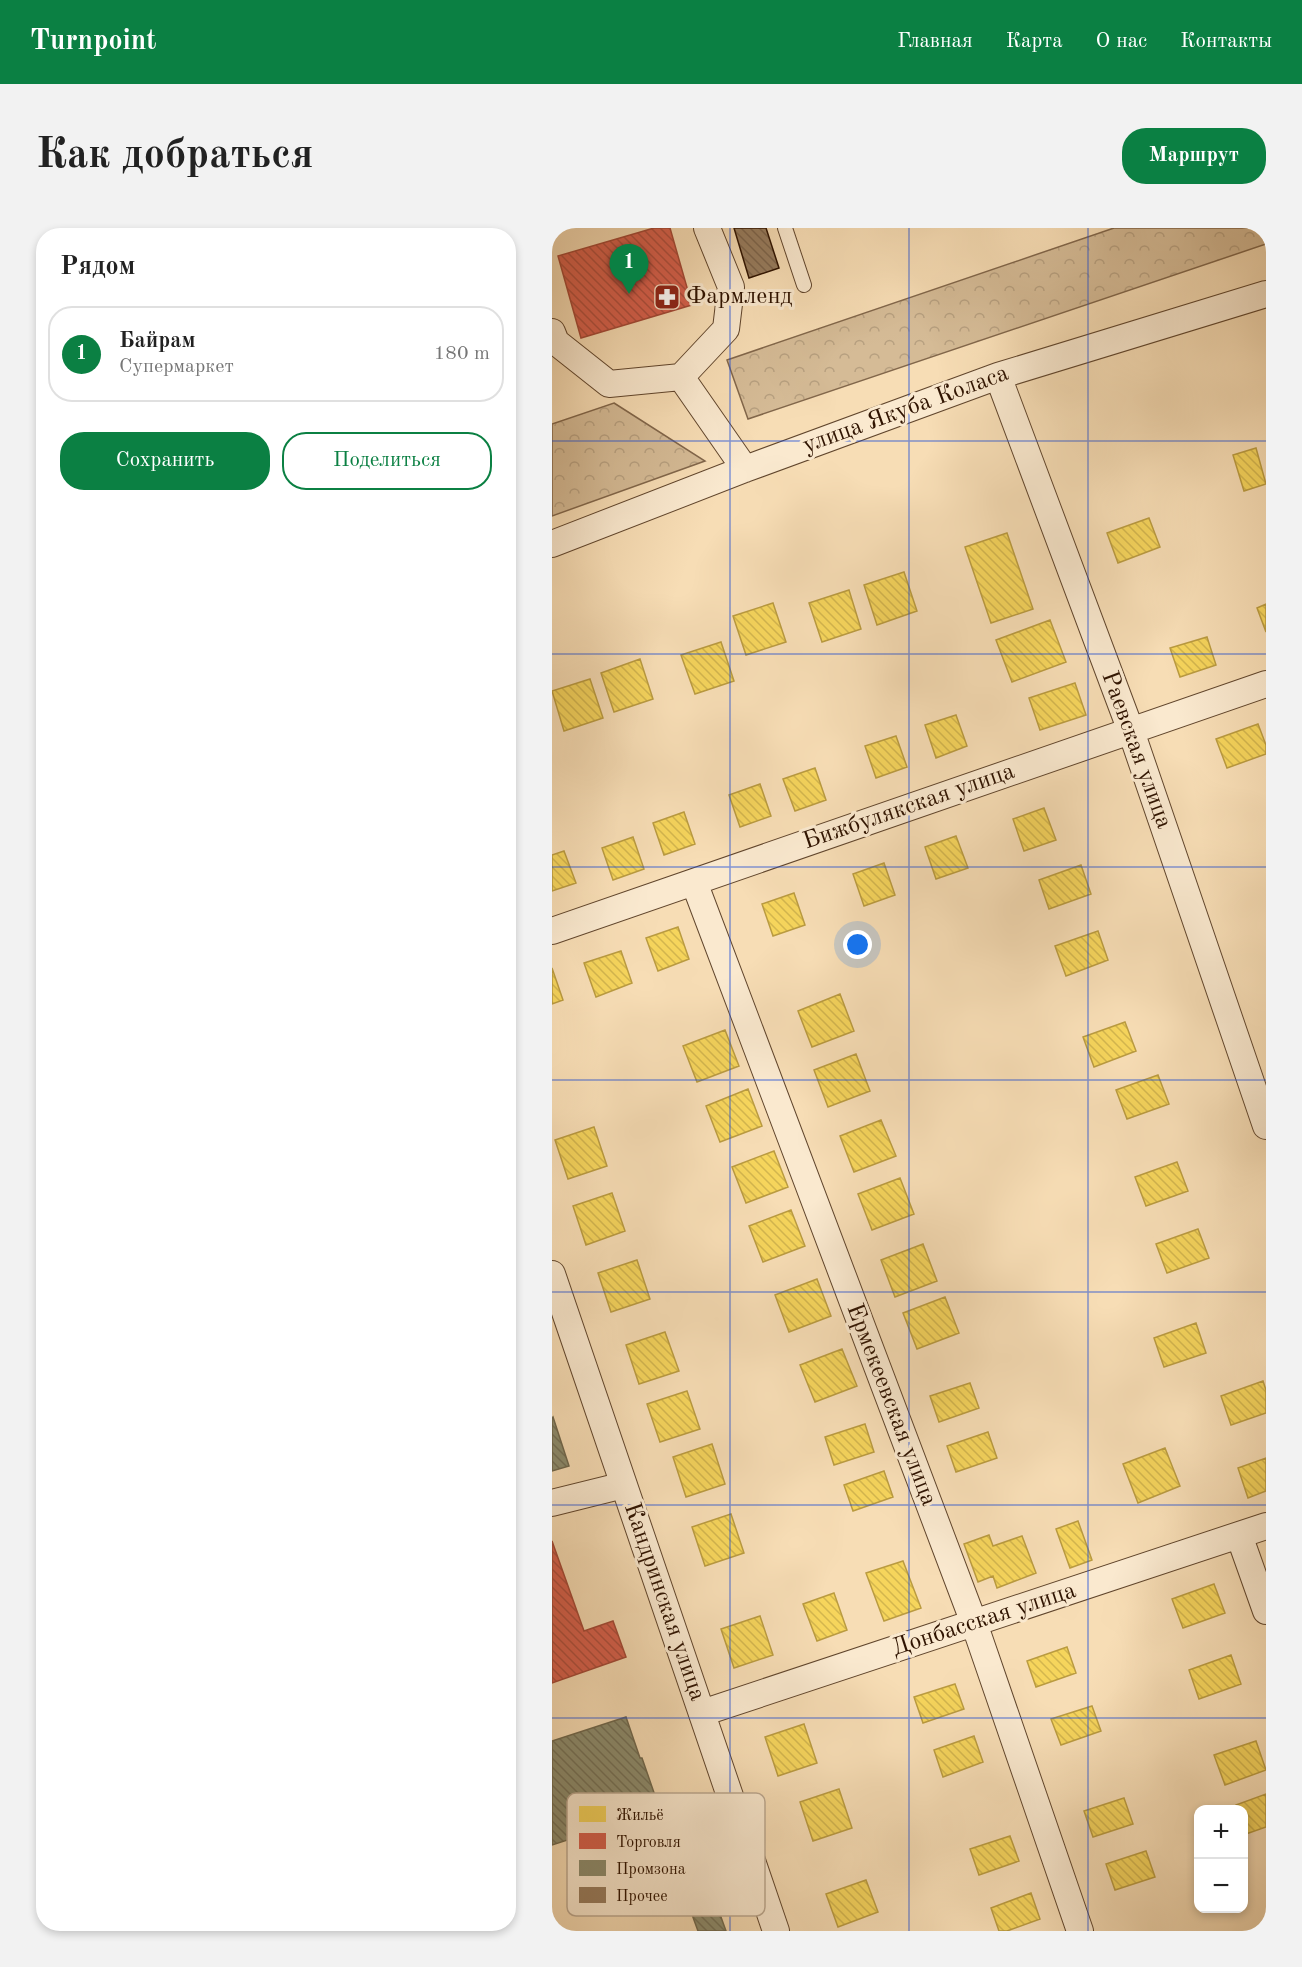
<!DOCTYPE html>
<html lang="ru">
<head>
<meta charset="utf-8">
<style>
  :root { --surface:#fff; --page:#f2f2f2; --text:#222; --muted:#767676; --line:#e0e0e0; --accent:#0b8043 }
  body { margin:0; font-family:"Old Standard TT",serif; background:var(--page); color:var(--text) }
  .controls { position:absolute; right:18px; bottom:18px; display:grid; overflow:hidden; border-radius:12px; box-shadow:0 3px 9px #0003 }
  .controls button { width:54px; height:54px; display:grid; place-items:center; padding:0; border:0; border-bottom:2px solid var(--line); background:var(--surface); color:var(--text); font:30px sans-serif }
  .you { position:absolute; left:306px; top:717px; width:21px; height:21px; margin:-15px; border:4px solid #fff; border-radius:50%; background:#1a73e8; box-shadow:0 0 0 9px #1a73e833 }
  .badge { display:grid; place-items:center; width:39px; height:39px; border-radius:50%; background:var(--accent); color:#fff; font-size:20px; font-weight:700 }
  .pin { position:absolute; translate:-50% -50px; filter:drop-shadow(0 2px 3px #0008) }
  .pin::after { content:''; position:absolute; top:32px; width:21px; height:18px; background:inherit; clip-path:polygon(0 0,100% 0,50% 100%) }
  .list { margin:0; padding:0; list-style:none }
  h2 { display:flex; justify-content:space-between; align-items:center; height:78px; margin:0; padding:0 24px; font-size:26px }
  h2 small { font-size:20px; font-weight:400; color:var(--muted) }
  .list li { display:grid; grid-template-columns:39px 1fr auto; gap:18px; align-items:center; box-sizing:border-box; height:96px; margin:0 12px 12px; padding:0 12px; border:2px solid var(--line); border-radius:24px }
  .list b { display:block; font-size:22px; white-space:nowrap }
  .list p { margin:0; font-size:20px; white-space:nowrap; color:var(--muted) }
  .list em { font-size:20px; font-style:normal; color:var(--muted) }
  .actions { display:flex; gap:12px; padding:18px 24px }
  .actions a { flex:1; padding:14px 0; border:2px solid var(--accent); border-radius:24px; text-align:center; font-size:21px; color:var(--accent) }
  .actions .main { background:var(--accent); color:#fff }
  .map { position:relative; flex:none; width:714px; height:1703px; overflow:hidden; border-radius:24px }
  header { display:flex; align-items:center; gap:36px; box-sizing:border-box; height:84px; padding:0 30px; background:var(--accent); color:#fff }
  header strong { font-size:28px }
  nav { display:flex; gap:33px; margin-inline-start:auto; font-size:21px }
  .intro { display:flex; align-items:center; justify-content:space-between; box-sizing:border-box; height:144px; padding:0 36px }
  h1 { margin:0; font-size:42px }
  .button { padding:15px 27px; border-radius:24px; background:var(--accent); color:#fff; font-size:21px; font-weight:700 }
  main { display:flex; gap:36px; padding:0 36px }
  aside { flex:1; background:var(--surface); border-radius:24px; box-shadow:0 3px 9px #0003 }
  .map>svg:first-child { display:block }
  .forest { fill:url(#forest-crowns); stroke:#82674b; stroke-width:1.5 }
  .homes { fill:url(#homes-back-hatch); stroke:#ba9b40; stroke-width:1.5 }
  .shops { fill:url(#shops-back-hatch); stroke:#a44936; stroke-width:1.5 }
  .industry { fill:url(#industry-back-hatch); stroke:#70684d; stroke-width:1.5 }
  .building { fill:url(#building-back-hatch); stroke:#2f1300; stroke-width:1.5 }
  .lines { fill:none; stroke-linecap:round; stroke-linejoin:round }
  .lane-casing { stroke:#61462d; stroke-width:16 }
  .street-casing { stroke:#61462d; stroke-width:28 }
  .lane { stroke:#fae9cf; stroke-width:14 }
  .street { stroke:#fae9cf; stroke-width:26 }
  .grid { fill:none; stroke:#1d4ed8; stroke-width:1.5; stroke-opacity:0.55 }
  .labels { text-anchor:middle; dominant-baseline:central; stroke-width:6; stroke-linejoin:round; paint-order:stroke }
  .poi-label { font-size:24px; fill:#2f1300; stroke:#fae9cf; text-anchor:start }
  .street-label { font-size:24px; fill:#2f1300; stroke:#fae9cf }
  .key { fill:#fae9cf; stroke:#bda991; stroke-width:1.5 }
  .key-label { font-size:16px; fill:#2f1300 }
</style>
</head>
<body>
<header>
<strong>Turnpoint</strong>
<nav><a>Главная</a><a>Карта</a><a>О нас</a><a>Контакты</a></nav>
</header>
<div class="intro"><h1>Как добраться</h1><a class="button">Маршрут</a></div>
<main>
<aside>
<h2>Рядом<small></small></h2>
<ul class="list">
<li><span class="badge">1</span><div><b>Байрам</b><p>Супермаркет</p></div><em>180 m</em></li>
</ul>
<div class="actions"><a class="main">Сохранить</a><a>Поделиться</a></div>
</aside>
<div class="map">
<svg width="714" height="1703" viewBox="0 0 714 1703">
  <defs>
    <pattern id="forest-crowns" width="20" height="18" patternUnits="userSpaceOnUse" patternTransform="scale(1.5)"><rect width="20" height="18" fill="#d5bb96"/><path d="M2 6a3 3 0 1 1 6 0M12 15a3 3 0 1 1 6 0" fill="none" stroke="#b7a080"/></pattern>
    <pattern id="homes-back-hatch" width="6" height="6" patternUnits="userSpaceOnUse" patternTransform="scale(1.5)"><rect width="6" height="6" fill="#f6d55c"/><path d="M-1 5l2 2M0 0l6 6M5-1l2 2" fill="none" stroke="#d3b64e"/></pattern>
    <pattern id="shops-back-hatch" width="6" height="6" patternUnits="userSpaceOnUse" patternTransform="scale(1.5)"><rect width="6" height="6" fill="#d6604d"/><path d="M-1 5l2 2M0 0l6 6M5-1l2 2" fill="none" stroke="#ae4e3e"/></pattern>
    <pattern id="industry-back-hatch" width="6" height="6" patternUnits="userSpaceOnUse" patternTransform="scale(1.5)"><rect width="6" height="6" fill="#8c8c6e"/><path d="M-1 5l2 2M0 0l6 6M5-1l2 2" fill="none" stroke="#737158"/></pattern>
    <pattern id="building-back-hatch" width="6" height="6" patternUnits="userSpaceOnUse" patternTransform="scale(1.5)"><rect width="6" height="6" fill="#977c5e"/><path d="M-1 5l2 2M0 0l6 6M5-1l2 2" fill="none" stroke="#7c644b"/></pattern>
  </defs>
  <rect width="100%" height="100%" fill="#f7ddb5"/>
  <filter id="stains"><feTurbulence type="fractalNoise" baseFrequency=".00333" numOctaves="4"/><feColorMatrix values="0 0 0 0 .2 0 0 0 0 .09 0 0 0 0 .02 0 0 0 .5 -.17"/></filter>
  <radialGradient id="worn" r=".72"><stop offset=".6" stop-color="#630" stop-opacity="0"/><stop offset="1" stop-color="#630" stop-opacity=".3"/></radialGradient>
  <path class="forest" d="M562 0H714V16L196 191 175 132Z
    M62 175 153 233 0 288V196Z"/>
  <path class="homes" d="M704 220 714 256 692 263 681 227Z
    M597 290 608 319 566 335 555 305Z
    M455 305 481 381 439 395 413 319Z
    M352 344 365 383 325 397 312 357Z
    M297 362 309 401 270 414 257 375Z
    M221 375 234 414 194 427 181 388Z
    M714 376V404L705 380Z
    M498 392 514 434 460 454 444 412Z
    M655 409 664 437 628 449 618 420Z
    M169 414 182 453 143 466 129 427Z
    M88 431 101 471 62 484 49 445Z
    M38 451 51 490 12 503 0 463Z
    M523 455 534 487 488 502 477 470Z
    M404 487 415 518 384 530 373 497Z
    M706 496 714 517V526L675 540 664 511Z
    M344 508 355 539 324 550 313 518Z
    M263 540 274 572 243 583 231 551Z
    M208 556 219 588 188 599 177 567Z
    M492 580 504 612 472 623 461 591Z
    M132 584 143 616 112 627 101 595Z
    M404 608 416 640 384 651 373 619Z
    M81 609 92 641 61 652 50 620Z
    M12 623 24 655 0 663V627Z
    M332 635 343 667 312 678 301 646Z
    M529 637 539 666 497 681 487 652Z
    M242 665 253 697 221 708 210 676Z
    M126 699 137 731 106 743 94 710Z
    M546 703 556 732 514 748 503 718Z
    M69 723 80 755 44 769 32 735Z
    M0 740 11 772 0 776Z
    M288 766 302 803 260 819 246 783Z
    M573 794 584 823 542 839 531 809Z
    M173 802 187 838 145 854 131 818Z
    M304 826 318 863 276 879 262 842Z
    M606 847 617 876 575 891 564 862Z
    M196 861 210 898 168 914 154 878Z
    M329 892 344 928 302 944 288 908Z
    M42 899 55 938 16 951 3 912Z
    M222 923 236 959 194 975 180 939Z
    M625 934 636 963 594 978 583 949Z
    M348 950 362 986 320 1002 306 966Z
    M60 965 73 1003 34 1017 21 978Z
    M239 982 253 1018 211 1034 197 998Z
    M646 1001 657 1030 615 1045 604 1016Z
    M371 1016 385 1053 343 1069 329 1032Z
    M85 1032 98 1071 59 1084 46 1045Z
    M265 1051 279 1088 237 1104 223 1067Z
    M393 1069 407 1105 365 1121 351 1085Z
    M644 1095 654 1125 612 1139 602 1110Z
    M113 1104 127 1143 87 1156 74 1117Z
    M290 1121 305 1158 263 1174 248 1137Z
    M711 1153 714 1162V1185L679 1197 669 1168Z
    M418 1155 427 1180 387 1194 378 1168Z
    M135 1163 148 1201 108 1214 95 1176Z
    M313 1196 322 1224 282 1237 273 1209Z
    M436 1204 445 1230 404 1244 395 1218Z
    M160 1216 173 1256 134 1269 121 1229Z
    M613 1220 628 1258 586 1275 571 1236Z
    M714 1230V1263L696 1270 686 1240Z
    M332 1243 341 1269 301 1283 292 1257Z
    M179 1286 192 1325 153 1338 140 1299Z
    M526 1293 540 1332 518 1340 504 1301Z
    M437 1307 441 1318 470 1308 484 1345 445 1360 441 1348 426 1354 412 1316Z
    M351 1333 369 1380 332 1393 314 1345Z
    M662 1356 673 1385 631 1400 620 1371Z
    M282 1365 295 1402 265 1413 251 1376Z
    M208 1388 221 1427 182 1440 169 1401Z
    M515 1419 524 1445 484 1459 475 1433Z
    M679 1427 689 1456 647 1471 637 1442Z
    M403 1456 412 1481 371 1495 362 1469Z
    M540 1478 549 1503 509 1517 499 1491Z
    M252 1496 265 1535 226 1548 213 1509Z
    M422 1508 431 1534 391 1549 382 1522Z
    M704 1513 714 1542 673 1557 662 1527Z
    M287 1561 300 1600 261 1613 248 1574Z
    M714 1566V1599L694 1606 692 1599V1582H685L684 1577Z
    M572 1570 581 1596 541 1609 532 1583Z
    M458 1608 467 1633 427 1647 418 1621Z
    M594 1623 603 1649 563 1662 554 1636Z
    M314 1652 326 1684 286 1699 274 1666Z
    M479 1665 488 1691 455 1703H447L439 1680Z"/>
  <path class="shops" d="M102 0H118L140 77 29 110 6 28Z
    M0 1313 32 1403 61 1393 74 1429 0 1455Z"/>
  <path class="industry" d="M1 1189 17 1238 0 1243V1190Z
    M74 1489 88 1530H90L108 1582 0 1617V1513Z
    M151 1639 174 1703H146L126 1648Z"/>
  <path class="building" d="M182 0H214L227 40 197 50Z"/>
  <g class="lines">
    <g class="lane-casing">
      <path id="lane" d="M233 0 252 57"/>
    </g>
    <g class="street-casing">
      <path id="street" d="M0 104 4 114 57 156 129 149 193 241
        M446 148 579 503 714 898
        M129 149 174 101 179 59 155 0
        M0 316 193 241 446 148 714 66
        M142 654 422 1395 528 1703
        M0 703 714 456
        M0 1046 224 1703
        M0 1275 72 1257
        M687 1307 714 1383
        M150 1485 714 1298"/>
    </g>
    <use href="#lane" class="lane"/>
    <use href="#street" class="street"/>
  </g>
  <path class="grid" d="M178 0V1703M357 0V1703M536 0V1703M0 213H714M0 426H714M0 639H714M0 852H714M0 1064H714M0 1277H714M0 1490H714"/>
  <defs>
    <g id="pharmacy-square" transform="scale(1.35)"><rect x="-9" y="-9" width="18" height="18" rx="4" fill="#8f2418" stroke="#fae9cf"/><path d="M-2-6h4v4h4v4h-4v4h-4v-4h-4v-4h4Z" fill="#fff"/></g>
  </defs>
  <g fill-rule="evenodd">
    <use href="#pharmacy-square" x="115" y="69"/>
  </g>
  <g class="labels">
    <g class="poi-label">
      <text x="134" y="69">Фармленд</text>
    </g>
    <g class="street-label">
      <text transform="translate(354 182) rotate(-20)">улица Якуба Коласа</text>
      <text transform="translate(584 522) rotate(70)">Раевская улица</text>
      <text transform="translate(357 579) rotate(-19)">Бижбулякская улица</text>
      <text transform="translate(339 1177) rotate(69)">Ермекеевская улица</text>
      <text transform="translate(112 1374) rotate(71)">Кандринская улица</text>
      <text transform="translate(432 1392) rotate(-18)">Донбасская улица</text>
    </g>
  </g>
  <rect x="15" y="1565" width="198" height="123" rx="9" class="key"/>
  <rect x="27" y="1578" width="27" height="16" fill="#f6d55c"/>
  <rect x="27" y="1605" width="27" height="16" fill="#d6604d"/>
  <rect x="27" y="1632" width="27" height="16" fill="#8c8c6e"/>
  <rect x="27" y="1659" width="27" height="16" fill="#977c5e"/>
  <g class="key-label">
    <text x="64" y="1592">Жильё</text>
    <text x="64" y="1619">Торговля</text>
    <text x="64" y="1646">Промзона</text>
    <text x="64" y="1673">Прочее</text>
  </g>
  <rect width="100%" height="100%" filter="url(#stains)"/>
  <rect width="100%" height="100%" fill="url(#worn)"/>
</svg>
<div class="controls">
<button>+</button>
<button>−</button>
</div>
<div class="you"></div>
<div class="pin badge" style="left:77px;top:66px">1</div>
</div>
</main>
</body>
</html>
